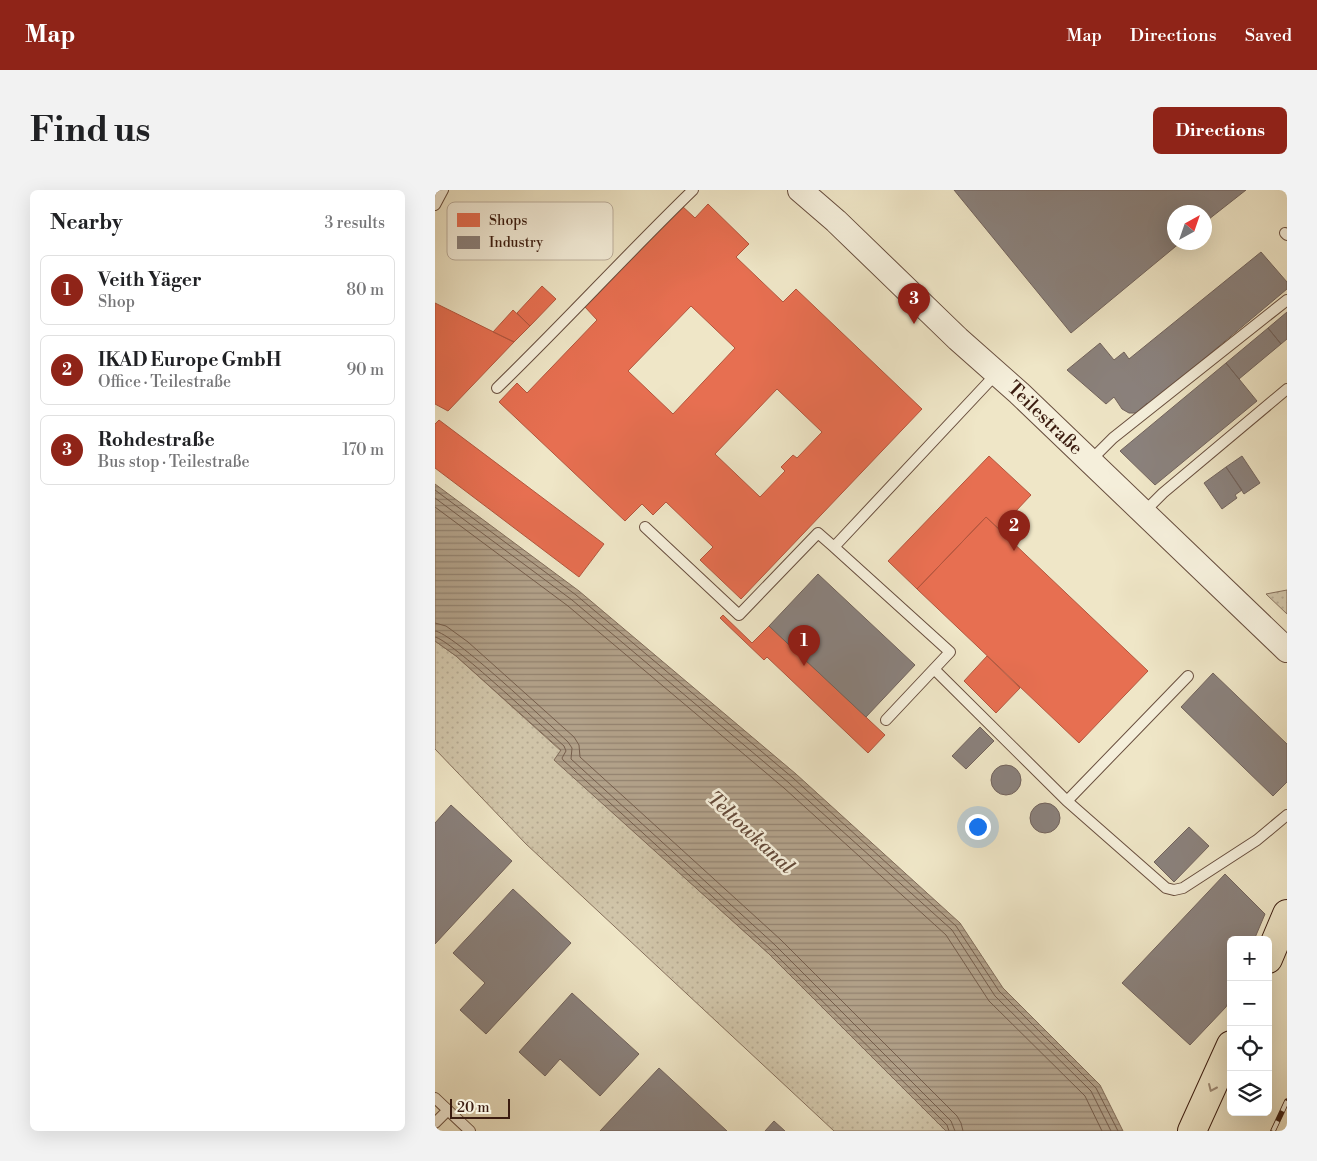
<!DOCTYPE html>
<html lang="en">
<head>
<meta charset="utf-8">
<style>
  :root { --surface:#fff; --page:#f2f2f2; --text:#202124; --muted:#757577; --line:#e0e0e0; --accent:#8f2418 }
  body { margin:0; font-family:"Libre Bodoni",serif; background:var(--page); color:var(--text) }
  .controls { position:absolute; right:15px; bottom:15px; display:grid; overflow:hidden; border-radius:8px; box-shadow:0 5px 20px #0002 }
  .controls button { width:45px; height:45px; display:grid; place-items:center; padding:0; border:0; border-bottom:1px solid var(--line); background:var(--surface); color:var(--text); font:25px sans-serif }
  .compass { position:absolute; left:732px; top:15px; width:45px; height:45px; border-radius:50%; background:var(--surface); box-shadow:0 5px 20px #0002; rotate:40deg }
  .scale { position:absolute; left:15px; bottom:12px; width:60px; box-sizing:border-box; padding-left:5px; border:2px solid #3b1c10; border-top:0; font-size:14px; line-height:18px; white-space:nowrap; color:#3b1c10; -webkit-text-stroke:4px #f5efdb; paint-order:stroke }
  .you { position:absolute; left:542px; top:636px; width:18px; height:18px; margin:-12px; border:4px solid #fff; border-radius:50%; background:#1a73e8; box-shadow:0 0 0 8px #1a73e833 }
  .badge { display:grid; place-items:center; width:32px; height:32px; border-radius:50%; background:var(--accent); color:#fff; font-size:16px; font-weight:700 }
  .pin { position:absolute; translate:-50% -41px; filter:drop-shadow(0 1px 2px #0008) }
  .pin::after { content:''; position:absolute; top:26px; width:18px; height:15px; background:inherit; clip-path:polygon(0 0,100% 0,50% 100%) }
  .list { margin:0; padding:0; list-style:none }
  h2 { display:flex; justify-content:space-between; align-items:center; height:65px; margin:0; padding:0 20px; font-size:21px }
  h2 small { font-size:16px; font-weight:400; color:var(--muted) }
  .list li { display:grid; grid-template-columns:32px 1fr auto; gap:15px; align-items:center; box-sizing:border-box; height:70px; margin:0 10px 10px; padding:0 10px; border:1px solid var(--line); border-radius:8px }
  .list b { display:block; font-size:19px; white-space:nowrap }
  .list p { margin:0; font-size:16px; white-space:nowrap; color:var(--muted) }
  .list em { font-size:16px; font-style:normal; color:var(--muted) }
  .icon { flex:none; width:28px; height:28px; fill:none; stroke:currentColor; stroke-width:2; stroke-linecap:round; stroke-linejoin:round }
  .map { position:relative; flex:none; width:852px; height:941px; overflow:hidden; border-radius:8px }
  header { display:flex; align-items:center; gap:30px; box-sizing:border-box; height:70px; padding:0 25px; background:var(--accent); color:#fff }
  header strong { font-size:24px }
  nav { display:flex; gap:28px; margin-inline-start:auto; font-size:18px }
  .intro { display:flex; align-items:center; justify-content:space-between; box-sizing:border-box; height:120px; padding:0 30px }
  h1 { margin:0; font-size:35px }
  .button { padding:12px 22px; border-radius:8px; background:var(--accent); color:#fff; font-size:18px; font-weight:700 }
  main { display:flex; gap:30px; padding:0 30px }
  aside { flex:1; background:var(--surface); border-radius:8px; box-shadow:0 5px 20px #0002 }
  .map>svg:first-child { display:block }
  .grass { fill:url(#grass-dots); stroke:#86705c }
  .water { fill:url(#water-rules); stroke:#826c59 }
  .shops { fill:#e76f51; stroke:#b3563e; fill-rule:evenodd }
  .industry { fill:#8a817c; stroke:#72635c }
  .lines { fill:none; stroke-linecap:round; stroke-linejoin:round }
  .shore { stroke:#765e4c; stroke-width:1 }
  .service-casing { stroke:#684e3e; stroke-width:12 }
  .tertiary-casing { stroke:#684e3e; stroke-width:26 }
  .motorway-casing { stroke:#3b1c10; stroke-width:30 }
  .service { stroke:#f5efdb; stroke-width:10 }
  .tertiary { stroke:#f5efdb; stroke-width:24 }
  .motorway { stroke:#efe6c7; stroke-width:28 }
  .rail-casing { stroke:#3b1c10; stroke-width:5.5 }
  .rail { stroke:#f5efdb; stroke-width:4; stroke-dasharray:11; stroke-linecap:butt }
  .oneway { stroke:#9e8b75 }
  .labels { text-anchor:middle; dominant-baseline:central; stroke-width:5; stroke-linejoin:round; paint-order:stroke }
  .street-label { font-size:19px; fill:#3b1c10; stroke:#f5efdb }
  .water-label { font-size:20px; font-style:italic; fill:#654b3a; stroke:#f5efdb }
  .key { fill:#f5efdb; stroke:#bdb09e; stroke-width:1 }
  .key-label { font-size:14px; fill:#3b1c10 }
</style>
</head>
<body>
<header>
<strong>Map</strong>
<nav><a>Map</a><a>Directions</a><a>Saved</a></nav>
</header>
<div class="intro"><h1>Find us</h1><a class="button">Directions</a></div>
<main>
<aside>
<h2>Nearby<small>3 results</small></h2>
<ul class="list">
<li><span class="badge">1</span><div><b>Veith Yäger</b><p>Shop</p></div><em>80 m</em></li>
<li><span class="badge">2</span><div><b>IKAD Europe GmbH</b><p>Office · Teilestraße</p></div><em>90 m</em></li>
<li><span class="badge">3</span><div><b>Rohdestraße</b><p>Bus stop · Teilestraße</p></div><em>170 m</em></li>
</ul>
</aside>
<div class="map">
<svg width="852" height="941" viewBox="0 0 852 941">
  <defs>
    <pattern id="grass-dots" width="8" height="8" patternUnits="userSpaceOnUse" patternTransform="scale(1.25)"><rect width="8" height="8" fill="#d0c4a8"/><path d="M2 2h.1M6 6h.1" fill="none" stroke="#b4a890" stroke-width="1.8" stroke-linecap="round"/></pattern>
    <pattern id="water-rules" width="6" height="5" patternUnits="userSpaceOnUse" patternTransform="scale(1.25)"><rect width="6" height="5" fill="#b2a189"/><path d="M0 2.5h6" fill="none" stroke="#92826f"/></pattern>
  </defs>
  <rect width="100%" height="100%" fill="#efe6c7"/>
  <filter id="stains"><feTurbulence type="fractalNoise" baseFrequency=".004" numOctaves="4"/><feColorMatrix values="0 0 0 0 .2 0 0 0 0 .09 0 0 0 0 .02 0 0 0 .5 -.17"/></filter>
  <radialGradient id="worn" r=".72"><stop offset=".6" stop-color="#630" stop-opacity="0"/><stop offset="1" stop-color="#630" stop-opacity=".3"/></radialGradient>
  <path class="grass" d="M852 400V424L831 404Z
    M0 451 21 466 126 561 120 570 333 763 511 941H399L91 654 0 559Z"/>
  <path class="water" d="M0 294 144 401 361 584 525 733 568 798 665 895 688 941H511L333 763 119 570 126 560 21 466 0 451Z"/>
  <path class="shops" d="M273 14 314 54 301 67 348 112 361 99 487 219 306 409 265 370 278 357 231 312 218 325 207 314 190 331 64 212 82 193 92 203 162 130 150 117 246 15 260 28ZM256 116 300 158 238 224 193 181ZM342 199 387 242 362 268 358 265 346 277 350 281 325 307 280 264Z
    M107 96 121 109 95 136 82 123Z
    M0 113 79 152 13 221 0 214Z
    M78 120 95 136 79 152 58 142Z
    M4 230 169 354 144 387 0 278V234Z
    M554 266 596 305 564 339 551 327 482 399 453 371Z
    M551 327 713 481 644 553 482 399Z
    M288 425 317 453 334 436 450 545 433 563 332 467 329 470 285 428Z
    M552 466 585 498 561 523 529 491Z"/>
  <path class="industry" d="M519 0H811L769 33V22H739V52H746L636 143Z
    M826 62 852 92V99L714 215 712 213 701 223H694L687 219 679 207 671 214 632 180 665 153 679 170 689 162 694 169Z
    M852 122V149L846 154 833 138Z
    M833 138 846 154 804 189 791 173Z
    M791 173 822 211 720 295 685 261Z
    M807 266 825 293 809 304 791 277Z
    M791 277 807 300 800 305 802 308 787 319 769 293Z
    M383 384 480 475 431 527 334 436Z
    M778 483 852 554V592L838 606 746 517Z
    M545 537 559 551 531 579 517 566Z
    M556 590a15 15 0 1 1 30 0a15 15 0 1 1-30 0Z
    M595 628a15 15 0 1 1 30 0a15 15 0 1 1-30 0Z
    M16 615 77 671 0 754V633Z
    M754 637 774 656 739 692 719 672Z
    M790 684 830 724 819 750H796V806L791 817 755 855 687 793Z
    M78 699 136 753 51 844 25 820 50 793 18 763Z
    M137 803 204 864 165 906 125 869 110 886 84 862Z
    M224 878 292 941H165Z
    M339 931 350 941H330Z"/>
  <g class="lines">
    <path class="shore" d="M0 300 141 405 358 588 521 736 564 801 661 898 683 941
      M0 308 137 410 354 593 517 740 560 806 656 901 676 941
      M0 317 133 416 349 598 511 745 554 811 650 906 667 941
      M0 433 11 436 33 452 139 547 144 555 145 567 346 750 522 926 526 933 528 941
      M0 441C17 442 114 534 133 552L137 558 136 569 340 755 516 931 520 941
      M0 447C15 449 111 540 129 556L131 561 127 568 128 570 336 760 512 935 514 941"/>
    <g class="service-casing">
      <path id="service" d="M0 15 8 0
        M850 43 852 45
        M62 198C129 133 191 65 258 0
        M655 271 678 248 852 110
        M709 322 728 303 852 199
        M210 337 304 425 383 343 399 357 562 183
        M399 357 515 462 451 530
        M499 479 632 611 731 698 739 700 748 698 822 650 852 625
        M632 611 753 486
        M0 908 35 941
        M0 933 13 920"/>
    </g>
    <g class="tertiary-casing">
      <path id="tertiary" d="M365 0 401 31 523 149 584 203 852 460"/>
    </g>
    <g class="motorway-casing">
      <path id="motorway" d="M833 769 852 724
        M757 941 796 855"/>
    </g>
    <use href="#service" class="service"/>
    <use href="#tertiary" class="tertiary"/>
    <use href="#motorway" class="motorway"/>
    <g class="rail-casing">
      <path id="rail" d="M838 941 852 911"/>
    </g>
    <use href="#rail" class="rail"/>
  </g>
  <defs><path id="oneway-chevron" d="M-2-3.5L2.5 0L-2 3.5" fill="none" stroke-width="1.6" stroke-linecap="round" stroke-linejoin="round" transform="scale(1.25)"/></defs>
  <use class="oneway" href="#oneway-chevron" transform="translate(777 898) rotate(114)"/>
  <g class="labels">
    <g class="street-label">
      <text transform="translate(610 228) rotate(44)">Teilestraße</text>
    </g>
    <g class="water-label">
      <text transform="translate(315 643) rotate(43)">Teltowkanal</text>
    </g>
  </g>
  <rect x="12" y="12" width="166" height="58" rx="8" class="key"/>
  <rect x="22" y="23" width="23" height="14" fill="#e76f51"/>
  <rect x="22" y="46" width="23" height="13" fill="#8a817c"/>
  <g class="key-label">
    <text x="54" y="35">Shops</text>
    <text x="54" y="57">Industry</text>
  </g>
  <rect width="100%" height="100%" filter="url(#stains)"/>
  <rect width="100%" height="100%" fill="url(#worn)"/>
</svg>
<div class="controls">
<button>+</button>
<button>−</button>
<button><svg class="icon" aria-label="locate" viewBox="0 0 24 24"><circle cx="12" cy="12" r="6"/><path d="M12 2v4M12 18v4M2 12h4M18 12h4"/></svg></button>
<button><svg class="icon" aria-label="layers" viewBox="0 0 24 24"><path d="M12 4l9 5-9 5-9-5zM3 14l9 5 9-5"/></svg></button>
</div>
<svg class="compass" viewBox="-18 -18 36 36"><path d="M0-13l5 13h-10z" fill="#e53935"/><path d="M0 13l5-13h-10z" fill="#757577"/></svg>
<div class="scale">20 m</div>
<div class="you"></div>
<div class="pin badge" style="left:369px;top:476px">1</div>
<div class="pin badge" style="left:579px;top:361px">2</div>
<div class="pin badge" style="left:479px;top:134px">3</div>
</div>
</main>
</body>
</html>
